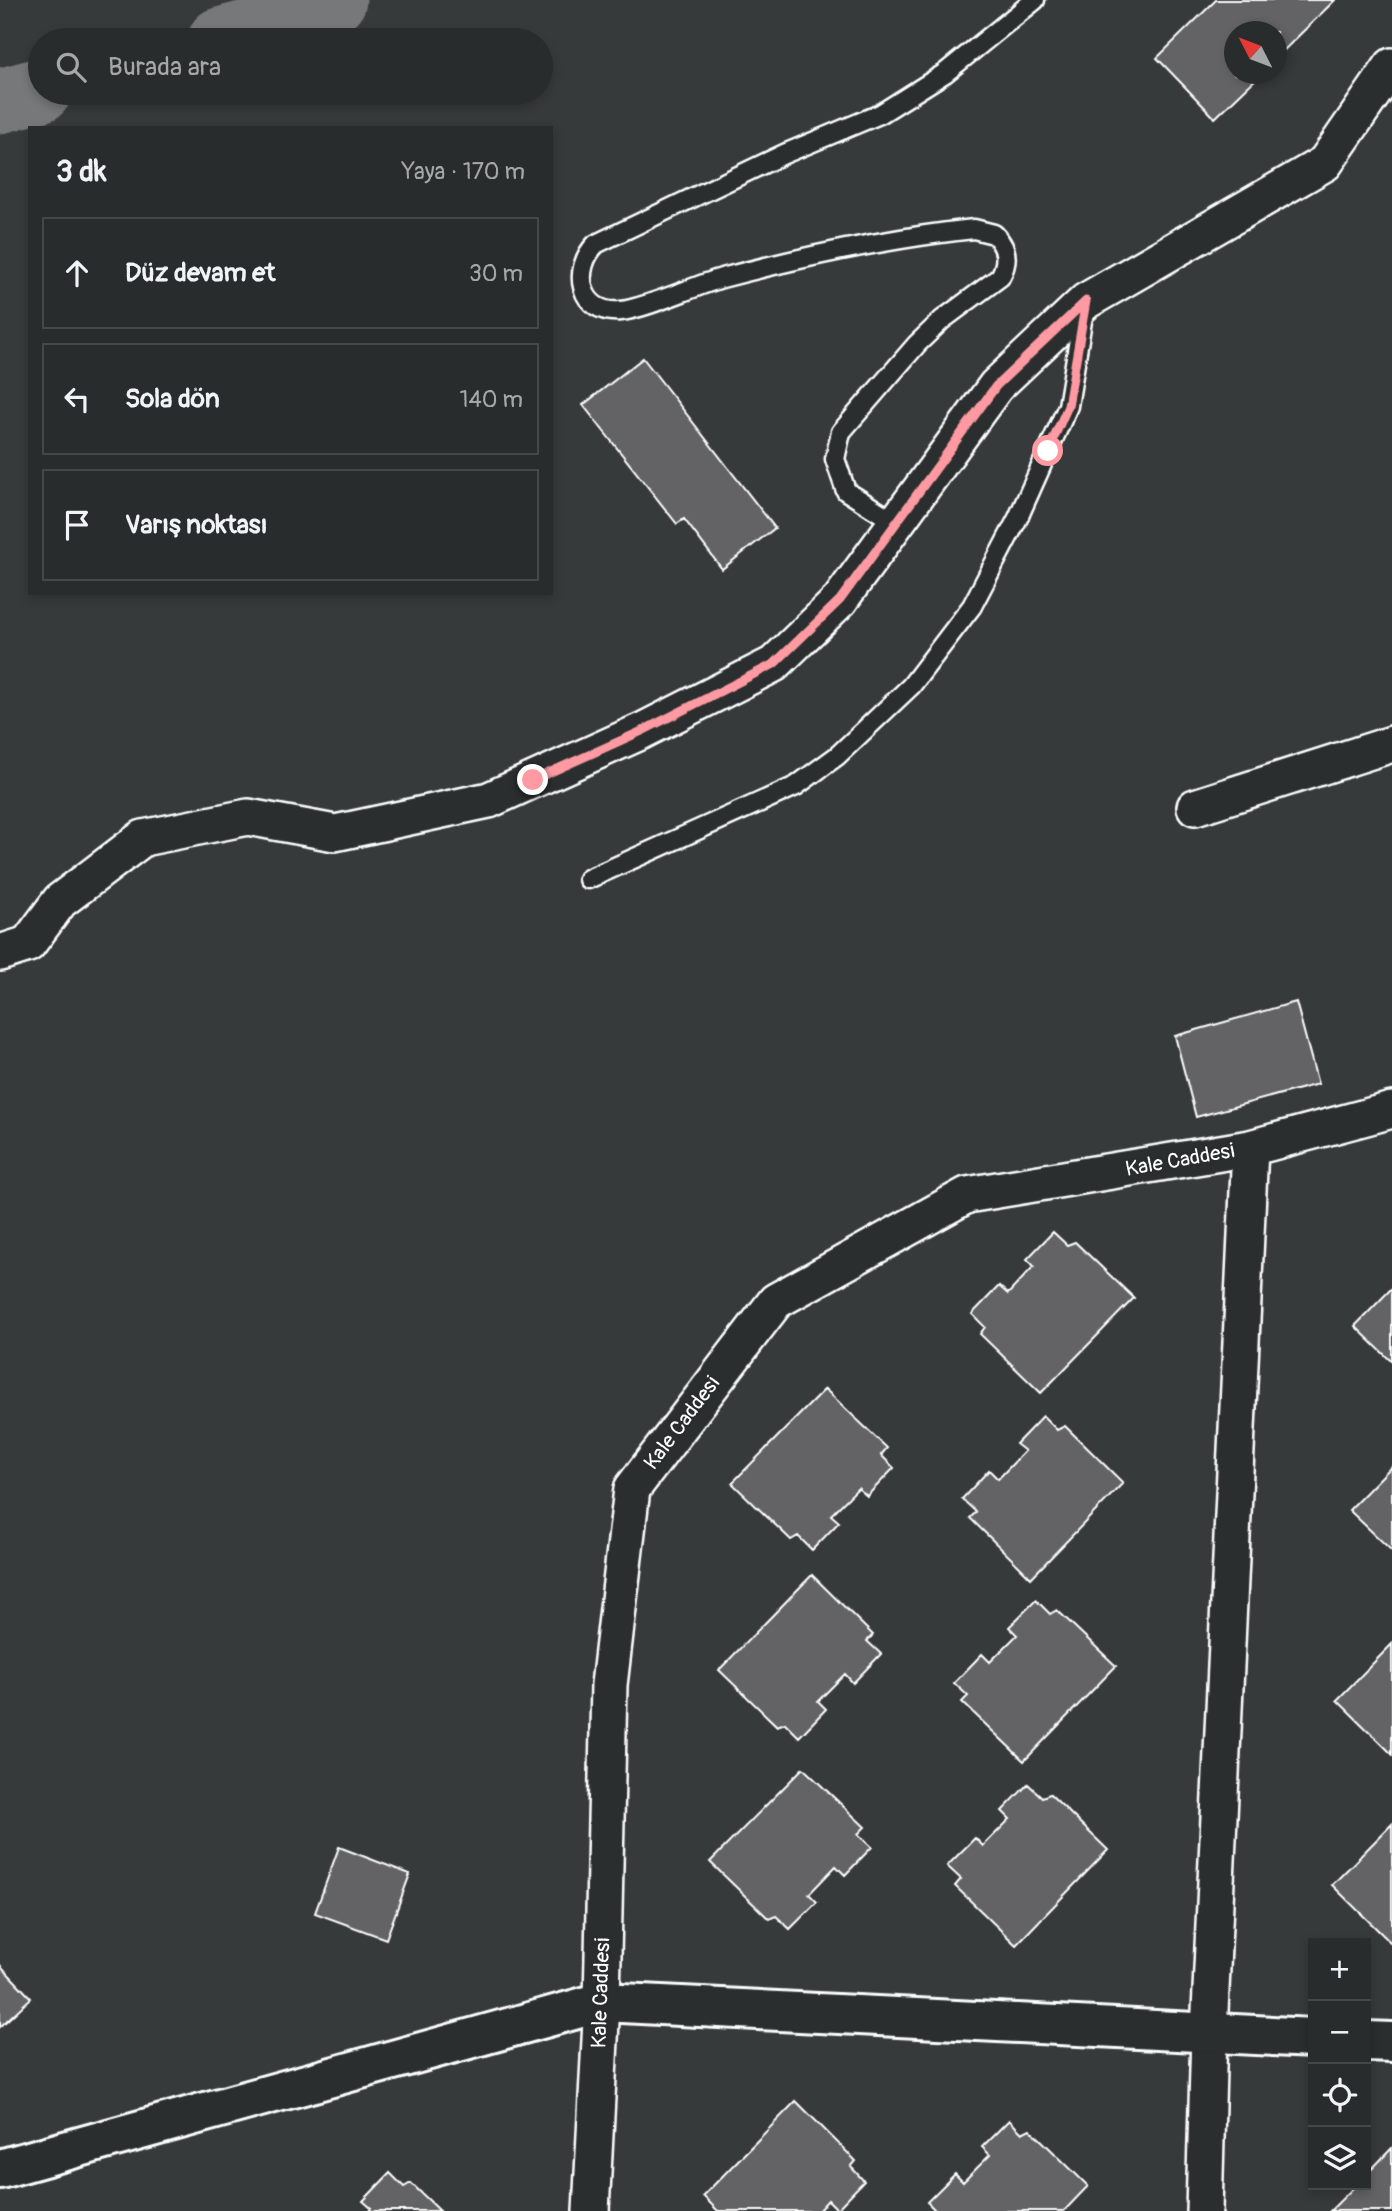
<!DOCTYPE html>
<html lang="tr">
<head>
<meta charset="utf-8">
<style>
  :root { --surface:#292c2c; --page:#313434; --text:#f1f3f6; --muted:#a5a7a9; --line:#454848 }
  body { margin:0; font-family:Pangolin,sans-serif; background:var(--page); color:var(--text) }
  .controls { position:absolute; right:21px; bottom:21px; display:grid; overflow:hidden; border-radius:0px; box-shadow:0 4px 10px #0003 }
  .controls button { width:63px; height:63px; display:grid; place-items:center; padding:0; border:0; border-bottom:2px solid var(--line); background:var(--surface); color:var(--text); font:35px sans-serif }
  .compass { position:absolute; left:1224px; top:21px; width:63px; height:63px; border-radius:50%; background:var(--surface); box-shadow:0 4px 10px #0003; rotate:312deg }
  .stop { position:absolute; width:21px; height:21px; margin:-16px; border:5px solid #ff9aa2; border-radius:50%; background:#fff }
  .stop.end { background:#ff9aa2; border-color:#fff; box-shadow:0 2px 7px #0008 }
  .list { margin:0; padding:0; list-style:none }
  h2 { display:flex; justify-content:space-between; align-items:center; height:91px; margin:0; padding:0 28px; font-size:30px }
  h2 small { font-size:23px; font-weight:400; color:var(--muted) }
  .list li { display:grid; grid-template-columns:46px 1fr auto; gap:21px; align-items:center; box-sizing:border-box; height:112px; margin:0 14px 14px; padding:0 14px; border:2px solid var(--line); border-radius:0px }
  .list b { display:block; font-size:26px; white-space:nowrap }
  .list em { font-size:23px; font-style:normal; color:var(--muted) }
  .icon { flex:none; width:38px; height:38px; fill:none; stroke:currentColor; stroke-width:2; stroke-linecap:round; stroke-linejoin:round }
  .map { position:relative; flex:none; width:1392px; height:2211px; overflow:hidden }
  .search { position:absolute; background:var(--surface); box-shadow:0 4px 10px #0003; left:28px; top:28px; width:525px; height:77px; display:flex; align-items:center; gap:18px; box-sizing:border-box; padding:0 24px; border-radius:38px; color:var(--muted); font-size:26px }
  .panel { position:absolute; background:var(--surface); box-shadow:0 4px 10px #0003; left:28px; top:126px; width:525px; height:469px; border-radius:0px }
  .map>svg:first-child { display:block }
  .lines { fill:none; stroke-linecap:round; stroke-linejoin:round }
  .river { stroke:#767879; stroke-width:65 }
  .building { fill:#636465; stroke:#fff; stroke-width:2 }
  .lane-casing { stroke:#fff; stroke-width:23 }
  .street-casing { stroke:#fff; stroke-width:40 }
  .secondary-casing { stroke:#fff; stroke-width:44 }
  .lane { stroke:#2a2d2e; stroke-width:18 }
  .street { stroke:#2a2d2e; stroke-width:35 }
  .secondary { stroke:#2a2d2e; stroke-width:38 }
  .route { stroke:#ff9aa2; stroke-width:9 }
  .labels { text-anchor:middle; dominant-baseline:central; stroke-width:5; stroke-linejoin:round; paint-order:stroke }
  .street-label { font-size:21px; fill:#fff; stroke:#2a2d2e }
</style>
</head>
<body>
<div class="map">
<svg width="1392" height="2211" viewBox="0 0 1392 2211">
  <rect width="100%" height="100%" fill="#373a3b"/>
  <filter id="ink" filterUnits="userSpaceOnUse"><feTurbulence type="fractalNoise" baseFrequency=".0143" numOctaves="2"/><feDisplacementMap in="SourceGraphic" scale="14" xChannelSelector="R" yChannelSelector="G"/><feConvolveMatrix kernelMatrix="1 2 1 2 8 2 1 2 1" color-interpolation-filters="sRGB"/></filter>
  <g filter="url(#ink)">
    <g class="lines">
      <path class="river" d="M220 40 269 27 334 0
        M0 101 40 90"/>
    </g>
    <path class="building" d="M1216 0H1335L1276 58V32H1234V74H1261L1215 118 1157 58Z
      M643 358 775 528 722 569 684 519 677 524 583 405Z
      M1296 1002 1318 1084 1196 1117 1175 1036Z
      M1053 1232 1067 1245 1075 1242 1134 1298 1041 1393 980 1334 985 1327 972 1314 999 1286 1008 1294 1034 1266 1027 1259Z
      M1392 1288V1362L1355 1326Z
      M825 1389 887 1448 881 1455 894 1468 867 1496 858 1488 831 1515 839 1522 812 1550 798 1536 791 1540 732 1483Z
      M1043 1416 1057 1430 1065 1426 1123 1483 1031 1578 970 1518 976 1512 962 1499 989 1470 998 1479 1025 1451 1016 1444Z
      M1392 1466V1551L1349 1510Z
      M812 1575 873 1635 867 1641 881 1654 853 1683 845 1674 818 1701 826 1709 799 1737 785 1723 777 1726 719 1670Z
      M1036 1600 1050 1614 1057 1610 1116 1666 1024 1761 962 1702 968 1696 954 1683 982 1654 990 1662 1017 1635 1009 1627Z
      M1392 1644V1754L1337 1700Z
      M803 1768 865 1827 858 1834 872 1847 845 1875 836 1866 809 1894 817 1902 790 1929 776 1916 769 1919 710 1862Z
      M1028 1784 1042 1797 1050 1794 1108 1850 1016 1945 955 1886 961 1879 947 1866 975 1838 983 1846 1010 1819 1002 1811Z
      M1392 1824V1941L1390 1942 1332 1885Z
      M339 1847 410 1874 386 1939 315 1913Z
      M0 1965 31 1998 0 2027Z
      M796 2101 856 2161 851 2167 864 2181 837 2209 828 2200 818 2211H718L703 2196Z
      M1009 2120 1022 2133 1030 2129 1088 2186 1064 2211H936L927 2202 955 2174 963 2182 990 2155 982 2147Z
      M1392 2148V2211H1330L1356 2185H1366V2175Z
      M390 2173 404 2187 411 2183 440 2211H369L371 2208 363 2201Z"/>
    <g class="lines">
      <g class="lane-casing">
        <path id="lane" d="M898 524 846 491 835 459 841 432 917 344 942 320 1000 277C1009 261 1007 247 994 234L974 229C888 238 806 256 722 278 694 286 647 308 621 311 579 315 571 269 596 244L784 154 880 114 945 73 1035 0
          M588 879 796 786 837 756 911 686 972 606 1018 518 1068 406 1084 309"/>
      </g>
      <g class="street-casing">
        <path id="street" d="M1195 807 1392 744
          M0 953 28 944 60 901 143 838 248 817 335 833 489 800 642 731 774 664 840 600 996 386 1086 301 1325 163 1392 66
          M591 2211 602 2002 609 1685 632 1489 776 1301 967 1195 1250 1148 1392 1110
          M1204 2211 1209 2033 1250 1148"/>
      </g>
      <g class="secondary-casing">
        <path id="secondary" d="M1366 2041 1392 2042
          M0 2169 602 2002 1313 2038"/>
      </g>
      <use href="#lane" class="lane"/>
      <use href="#street" class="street"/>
      <use href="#secondary" class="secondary"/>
    </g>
  </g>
  <g class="lines" filter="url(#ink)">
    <path class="route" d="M533 780 642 731 774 664 840 600 996 386 1086 301 1068 406 1048 451"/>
  </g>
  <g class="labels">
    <g class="street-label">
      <text transform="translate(1180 1160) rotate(-10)">Kale Caddesi</text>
      <text transform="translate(682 1423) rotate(-53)">Kale Caddesi</text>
      <text transform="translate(601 1993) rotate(-88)">Kale Caddesi</text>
    </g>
  </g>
</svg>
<div class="controls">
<button>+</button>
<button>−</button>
<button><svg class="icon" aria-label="locate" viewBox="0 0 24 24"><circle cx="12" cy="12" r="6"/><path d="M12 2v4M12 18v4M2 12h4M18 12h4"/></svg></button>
<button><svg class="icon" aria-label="layers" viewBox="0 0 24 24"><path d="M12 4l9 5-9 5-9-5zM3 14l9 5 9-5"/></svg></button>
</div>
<svg class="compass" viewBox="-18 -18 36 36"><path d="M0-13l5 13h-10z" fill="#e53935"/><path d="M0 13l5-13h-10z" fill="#a5a7a9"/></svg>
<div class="stop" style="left:1048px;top:451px"></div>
<div class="stop end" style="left:533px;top:780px"></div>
<div class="search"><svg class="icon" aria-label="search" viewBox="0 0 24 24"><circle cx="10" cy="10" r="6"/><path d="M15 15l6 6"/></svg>Burada ara</div>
<section class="panel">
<h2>3 dk<small>Yaya · 170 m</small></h2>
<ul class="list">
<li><svg class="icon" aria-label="ahead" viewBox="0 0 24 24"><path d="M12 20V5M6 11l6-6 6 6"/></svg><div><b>Düz devam et</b></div><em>30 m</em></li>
<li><svg class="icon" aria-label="left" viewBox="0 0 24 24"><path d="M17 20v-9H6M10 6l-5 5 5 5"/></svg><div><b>Sola dön</b></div><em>140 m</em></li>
<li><svg class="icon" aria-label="arrive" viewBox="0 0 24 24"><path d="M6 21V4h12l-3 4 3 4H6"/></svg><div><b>Varış noktası</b></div></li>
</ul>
</section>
</div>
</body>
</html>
